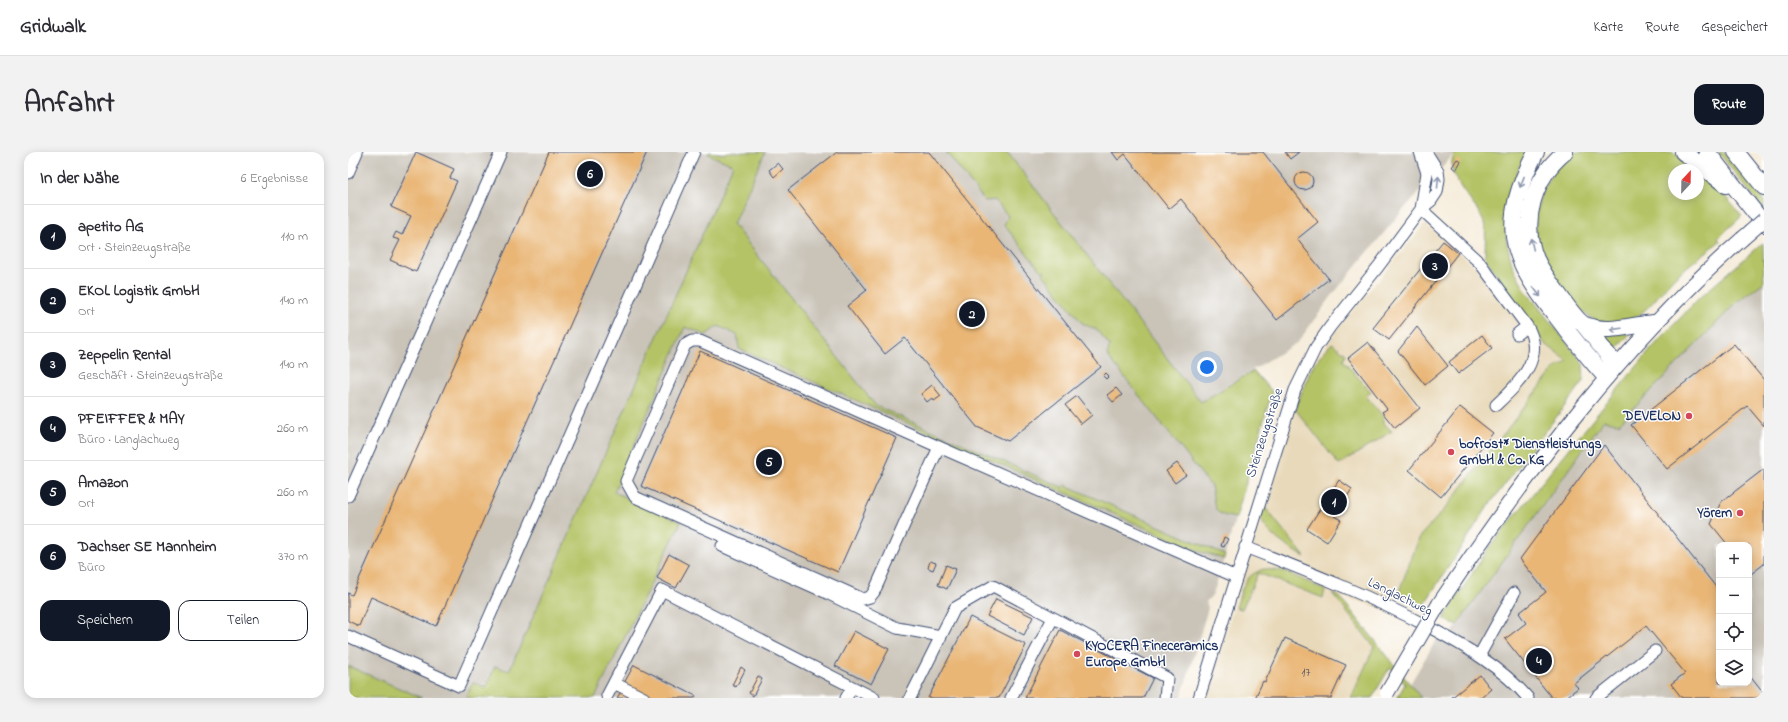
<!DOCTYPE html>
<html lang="de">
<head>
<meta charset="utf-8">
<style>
  :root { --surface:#fff; --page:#f2f2f3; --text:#2b2b33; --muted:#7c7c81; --line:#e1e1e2; --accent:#111827 }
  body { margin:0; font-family:"Indie Flower",sans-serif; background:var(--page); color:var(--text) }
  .controls { position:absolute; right:12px; bottom:12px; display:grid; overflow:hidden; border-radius:8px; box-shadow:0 2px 10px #0003 }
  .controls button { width:36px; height:36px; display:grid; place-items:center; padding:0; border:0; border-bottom:1px solid var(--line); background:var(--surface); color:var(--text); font:20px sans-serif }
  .compass { position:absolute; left:1320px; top:12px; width:36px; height:36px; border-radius:50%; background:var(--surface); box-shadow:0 2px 10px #0003; rotate:22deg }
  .you { position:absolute; left:859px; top:215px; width:14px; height:14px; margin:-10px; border:3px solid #fff; border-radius:50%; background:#1a73e8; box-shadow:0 0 0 6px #1a73e833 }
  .badge { display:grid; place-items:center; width:26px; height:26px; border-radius:50%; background:var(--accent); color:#fff; font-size:13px; font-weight:700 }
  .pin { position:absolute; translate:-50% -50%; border:2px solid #fff; box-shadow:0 1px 4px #0006 }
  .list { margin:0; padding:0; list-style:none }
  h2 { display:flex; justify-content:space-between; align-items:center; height:52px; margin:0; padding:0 16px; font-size:17px }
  h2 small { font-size:13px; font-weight:400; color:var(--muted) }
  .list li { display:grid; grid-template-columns:26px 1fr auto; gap:12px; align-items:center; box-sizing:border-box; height:64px; padding:0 16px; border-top:1px solid var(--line) }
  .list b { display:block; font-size:15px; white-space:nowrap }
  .list p { margin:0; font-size:13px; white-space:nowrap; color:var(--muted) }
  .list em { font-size:13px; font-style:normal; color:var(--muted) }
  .actions { display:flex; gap:8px; padding:12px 16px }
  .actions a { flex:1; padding:9px 0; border:1px solid var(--accent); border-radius:12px; text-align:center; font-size:14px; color:var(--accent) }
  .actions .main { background:var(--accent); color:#fff }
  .icon { flex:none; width:22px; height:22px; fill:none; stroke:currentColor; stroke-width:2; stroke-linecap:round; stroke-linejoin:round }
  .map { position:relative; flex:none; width:1416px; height:546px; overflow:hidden; border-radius:12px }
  header { display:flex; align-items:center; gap:24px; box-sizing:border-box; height:56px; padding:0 20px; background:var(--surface); border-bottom:1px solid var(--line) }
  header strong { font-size:19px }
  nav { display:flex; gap:22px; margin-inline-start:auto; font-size:14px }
  .intro { display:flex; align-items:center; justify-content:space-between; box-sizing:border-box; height:96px; padding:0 24px }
  h1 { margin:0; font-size:28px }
  .button { padding:10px 18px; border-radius:12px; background:var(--accent); color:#fff; font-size:14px; font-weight:700 }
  main { display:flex; gap:24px; padding:0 24px }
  aside { flex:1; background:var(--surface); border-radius:12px; box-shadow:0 2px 10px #0003 }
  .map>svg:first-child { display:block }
  .built { fill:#e8d9ba }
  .industrial { fill:#c9c3b8; fill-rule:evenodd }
  .green { fill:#b4c365; stroke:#687962; fill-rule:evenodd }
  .building { fill:#e9b676 }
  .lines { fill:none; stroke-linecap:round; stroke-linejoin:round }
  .minor-casing { stroke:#3c4c71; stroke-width:13 }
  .major-casing { stroke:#3c4c71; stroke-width:16 }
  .highway-casing { stroke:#3c4c71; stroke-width:18 }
  .minor { stroke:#fff; stroke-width:11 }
  .major { stroke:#fff; stroke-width:14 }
  .highway { stroke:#fff; stroke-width:16 }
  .major-bridge-casing { stroke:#3c4c71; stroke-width:16; stroke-linecap:butt }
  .major-bridge { stroke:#fff; stroke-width:14 }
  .oneway { stroke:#8d97ae }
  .poi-dot { fill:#d1495b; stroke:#fff; stroke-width:1.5 }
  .labels { text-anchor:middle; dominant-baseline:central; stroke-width:3; stroke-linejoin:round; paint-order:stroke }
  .number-label { font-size:12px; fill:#4e5164 }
  .poi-label { font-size:14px; font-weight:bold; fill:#1b2f5e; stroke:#fff; text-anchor:end }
  .street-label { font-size:14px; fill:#1b2f5e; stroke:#fff }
</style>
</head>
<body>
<header>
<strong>Gridwalk</strong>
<nav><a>Karte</a><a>Route</a><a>Gespeichert</a></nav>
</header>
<div class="intro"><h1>Anfahrt</h1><a class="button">Route</a></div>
<main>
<aside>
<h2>In der Nähe<small>6 Ergebnisse</small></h2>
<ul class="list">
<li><span class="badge">1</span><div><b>apetito AG</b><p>Ort · Steinzeugstraße</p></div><em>110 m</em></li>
<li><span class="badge">2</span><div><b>EKOL Logistik GmbH</b><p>Ort</p></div><em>140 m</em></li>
<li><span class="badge">3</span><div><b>Zeppelin Rental</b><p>Geschäft · Steinzeugstraße</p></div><em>140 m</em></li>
<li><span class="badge">4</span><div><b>PFEIFFER &amp; MAY</b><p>Büro · Langlachweg</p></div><em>260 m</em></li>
<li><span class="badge">5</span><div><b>Amazon</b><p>Ort</p></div><em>260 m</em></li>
<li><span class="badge">6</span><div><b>Dachser SE Mannheim</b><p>Büro</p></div><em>370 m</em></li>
</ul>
<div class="actions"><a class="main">Speichern</a><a>Teilen</a></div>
</aside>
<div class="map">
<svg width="1416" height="546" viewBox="0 0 1416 546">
  <rect width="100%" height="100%" fill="#fff"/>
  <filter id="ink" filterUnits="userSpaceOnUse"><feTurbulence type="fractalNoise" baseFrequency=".025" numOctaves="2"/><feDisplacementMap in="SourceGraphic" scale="8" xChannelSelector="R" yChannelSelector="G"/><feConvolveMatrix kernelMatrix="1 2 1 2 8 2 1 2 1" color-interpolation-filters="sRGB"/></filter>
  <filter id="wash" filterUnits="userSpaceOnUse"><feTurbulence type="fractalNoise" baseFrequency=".012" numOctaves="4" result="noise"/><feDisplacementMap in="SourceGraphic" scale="16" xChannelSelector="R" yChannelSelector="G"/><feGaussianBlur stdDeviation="0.9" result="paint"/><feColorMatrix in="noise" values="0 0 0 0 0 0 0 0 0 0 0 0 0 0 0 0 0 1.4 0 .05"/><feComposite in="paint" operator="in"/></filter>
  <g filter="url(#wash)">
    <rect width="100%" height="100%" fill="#f6eddc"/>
    <path class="built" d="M1077 72 1127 114 1171 170 1161 180 1170 191 1187 177 1196 191 1220 209 1096 358 1072 384 1041 459 985 442 1026 495 1003 546H858L950 244 964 213 988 179Z"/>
    <path class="industrial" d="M2 0H1108L1055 58 986 141 950 190 854 249 898 329 870 427 865 442 858 450 860 456 833 546H0V4Z
      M1416 130V546H1073L1062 532 1090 485 1099 488 1256 267 1388 151ZM1371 393H1401V531H1371Z"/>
    <path class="green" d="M361 0 377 2 378 0H417L385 72 528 254 716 336 717 333 877 403 876 407 850 399 391 197 389 183 370 174 358 183 337 175 266 340 333 370 247 546H118L125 530 138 536 147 514 161 519 385 13 360 2Z
      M598 0H659L853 250 905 219 924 239 888 366C863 362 868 357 863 334L759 203 762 194 749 178 734 171 695 122 697 119H693L656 73 660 64 647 48 637 49Z
      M1108 0H1179L1170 18 1160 48 1158 87 1164 112 1177 138 1235 211 1236 229 1141 353 1075 454 1050 441 1072 384 1096 358 1207 216 1220 209 1196 191 1136 104 1137 102C1137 91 1139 78 1135 68 1127 49 1092 21 1108 0Z
      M1226 0H1324C1353 14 1373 40 1394 64L1370 86 1372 89C1357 102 1341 112 1327 125 1311 141 1298 164 1276 171 1251 178 1234 161 1220 144 1212 134 1202 124 1197 112 1177 72 1190 26 1226 0ZM1326 18H1350V42H1326Z
      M1370 0H1377L1416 49V58Z
      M1415 91 1416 130 1388 151 1271 272 1256 268 1109 473 1095 467 1140 397 1264 244 1305 195 1350 147Z
      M1280 181 1281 183 1266 199 1251 182Z
      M984 191 998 202 995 208 1023 240 1018 244 1035 264V271L1044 279 991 313 947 257 965 213Z
      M916 354 957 405C938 394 922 385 912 366Z
      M916 417 936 419 977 438 975 446 910 421 894 457 888 456C895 435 895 424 916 417Z
      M984 441 992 445 1073 546H1049L1057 532 1042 515 1024 546H1003L1026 495Z
      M0 514 74 546H0Z"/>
    <g id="blocks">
      <path class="building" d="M68 0 106 17 102 26 109 29 68 120 42 108 52 88 45 86 48 80 54 83 63 64 43 55Z
        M201 0H299L88 474 23 445 11 474 0 469V441L4 443Z
        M489 0H581L753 215 660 289 629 275 557 186 537 202 499 154 519 138 440 38Z
        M764 0H915L970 70 949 87 981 127 929 168 833 47 821 57 777 2 770 8Z
        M937 0H951L942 7Z
        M1109 7 1113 9 1108 18 1104 15Z
        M430 11 435 17 426 25 421 18Z
        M947 29a9 9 0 1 1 18 0a9 9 0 1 1-18 0Z
        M1095 89 1110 101 1041 188 1025 176Z
        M1069 175 1100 214 1077 233 1050 199Z
        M1134 183 1144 196 1110 222 1101 210Z
        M1020 190 1072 256 1047 276 1034 260 1039 257 1000 206Z
        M1386 192 1416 228V274L1399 254 1319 317 1283 273Z
        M352 199 549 286 490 420 293 334Z
        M758 221 761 224 758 227 755 224Z
        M584 233 593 244 586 249 584 246 579 250 573 242Z
        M768 236 774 243 765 250 759 243Z
        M729 244 744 263 733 272 717 253Z
        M1112 255 1145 281 1093 345 1061 318Z
        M1256 293 1371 439V470L1369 472 1371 474V531H1401V523L1416 542V546H1334L1323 532 1337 521 1298 474 1226 531 1230 536 1217 546H1204L1157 487 1178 471 1171 461 1198 440 1172 407Z
        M829 311 838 323 827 331 818 319Z
        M1416 317V412L1403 422 1401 420V393H1380L1363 372 1373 350Z
        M991 328 1004 337 986 364 993 368 979 390 959 377Z
        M876 385 880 387 876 395 873 394Z
        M321 402 341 413 328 436 309 426Z
        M582 409 588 411 585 418 580 416Z
        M598 413 608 417 599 437 590 433Z
        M648 447 685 465 676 483 639 464Z
        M622 465 678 493 651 546H580Z
        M712 478 805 526 795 546H677Z
        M506 479 541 497 523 532 487 514Z
        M937 486 998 513 983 546H907L915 529 917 530Z
        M286 513 348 544 347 546H301L275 533Z
        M393 515 397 518 388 535 384 533Z
        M1132 523 1143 537 1133 546H1103Z
        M410 524 414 527 405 544 401 541Z
        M274 538 290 546H269Z"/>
    </g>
  </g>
  <g filter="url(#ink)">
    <use href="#blocks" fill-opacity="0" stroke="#3c4c71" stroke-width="1"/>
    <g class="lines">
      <g class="minor-casing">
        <path id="minor" d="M1072 0 1079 21 1073 57
          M0 21 9 0
          M1073 57 1132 111 1179 174 1169 182
          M1148 253C1169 233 1199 206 1179 174
          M591 295 352 189H344L337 193 278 329 287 345 515 447 522 445 526 440 591 295 888 425
          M0 344 153 0
          M374 394 477 440 549 476 593 484
          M897 395C959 419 1022 444 1081 475 1116 494 1154 515 1180 546
          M0 484 111 534 346 0
          M1131 504 1166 441
          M266 531 296 546
          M259 544 314 438 526 546
          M498 546 501 541
          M562 546 607 456 645 434 819 526 817 546
          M663 546 705 466
          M851 546 947 238 968 195 982 175 1030 115 1073 57 1083 49 1089 40 1091 27 1090 19 1078 0
          M1248 546 1307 499"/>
      </g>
      <g class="major-casing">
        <path id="major" d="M1091 452C1180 319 1274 193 1394 87"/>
      </g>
      <g class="highway-casing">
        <path id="highway" d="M1188 0C1151 71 1160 103 1208 164 1224 185 1240 206 1258 225
          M1217 0C1186 25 1172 69 1188 107 1194 120 1203 132 1211 143 1216 150 1230 170 1237 173 1260 182 1282 173 1306 171
          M1335 0 1378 33
          M1359 0 1416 72
          M1388 0 1416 35
          M1235 172 1268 213"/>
      </g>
      <use href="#minor" class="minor"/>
      <use href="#major" class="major"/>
      <use href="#highway" class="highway"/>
      <g class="major-bridge-casing">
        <path id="major-bridge" d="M1394 87 1416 68
          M1039 541 1091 452"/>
      </g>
      <use href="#major-bridge" class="major-bridge"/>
    </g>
    <defs><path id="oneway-shaft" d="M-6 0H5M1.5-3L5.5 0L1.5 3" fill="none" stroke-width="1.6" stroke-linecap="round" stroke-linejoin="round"/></defs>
    <g class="oneway">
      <use href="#oneway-shaft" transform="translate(1090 30) rotate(-85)"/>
      <use href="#oneway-shaft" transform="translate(1174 30) rotate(111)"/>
      <use href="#oneway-shaft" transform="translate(1184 92) rotate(-103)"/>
      <use href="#oneway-shaft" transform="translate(1189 140) rotate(53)"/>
      <use href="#oneway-shaft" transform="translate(1268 177) rotate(173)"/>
    </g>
  </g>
  <g class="poi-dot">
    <circle cx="1341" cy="264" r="4"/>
    <circle cx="1103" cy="300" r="4"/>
    <circle cx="1392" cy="361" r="4"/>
    <circle cx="729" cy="502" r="4"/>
  </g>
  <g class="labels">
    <g class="number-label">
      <text x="958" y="521">17</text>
    </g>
    <g class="poi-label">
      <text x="1333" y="264">DEVELON</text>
      <text x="1111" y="292" text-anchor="start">bofrost* Dienstleistungs<tspan x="1111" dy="16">GmbH &amp; Co. KG</tspan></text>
      <text x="1384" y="361">Yörem</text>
      <text x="737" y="494" text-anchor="start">KYOCERA Fineceramics<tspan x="737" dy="16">Europe GmbH</tspan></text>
    </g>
    <g class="street-label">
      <text transform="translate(917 281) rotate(-72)">Steinzeugstraße</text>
      <text transform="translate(1052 445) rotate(26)">Langlachweg</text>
    </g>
  </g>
</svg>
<div class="controls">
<button>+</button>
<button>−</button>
<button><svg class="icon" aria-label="locate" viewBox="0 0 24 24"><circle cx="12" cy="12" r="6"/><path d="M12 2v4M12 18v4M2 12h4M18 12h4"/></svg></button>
<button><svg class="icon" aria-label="layers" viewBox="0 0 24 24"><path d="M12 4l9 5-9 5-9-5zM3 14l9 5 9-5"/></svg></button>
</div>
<svg class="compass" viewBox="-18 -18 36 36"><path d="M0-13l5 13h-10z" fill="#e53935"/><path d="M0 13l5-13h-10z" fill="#7c7c81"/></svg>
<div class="you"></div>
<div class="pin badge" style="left:986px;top:350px">1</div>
<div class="pin badge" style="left:624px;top:162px">2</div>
<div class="pin badge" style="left:1087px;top:114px">3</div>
<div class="pin badge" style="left:1191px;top:509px">4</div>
<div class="pin badge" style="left:421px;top:310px">5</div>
<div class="pin badge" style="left:242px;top:22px">6</div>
</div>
</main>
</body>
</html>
